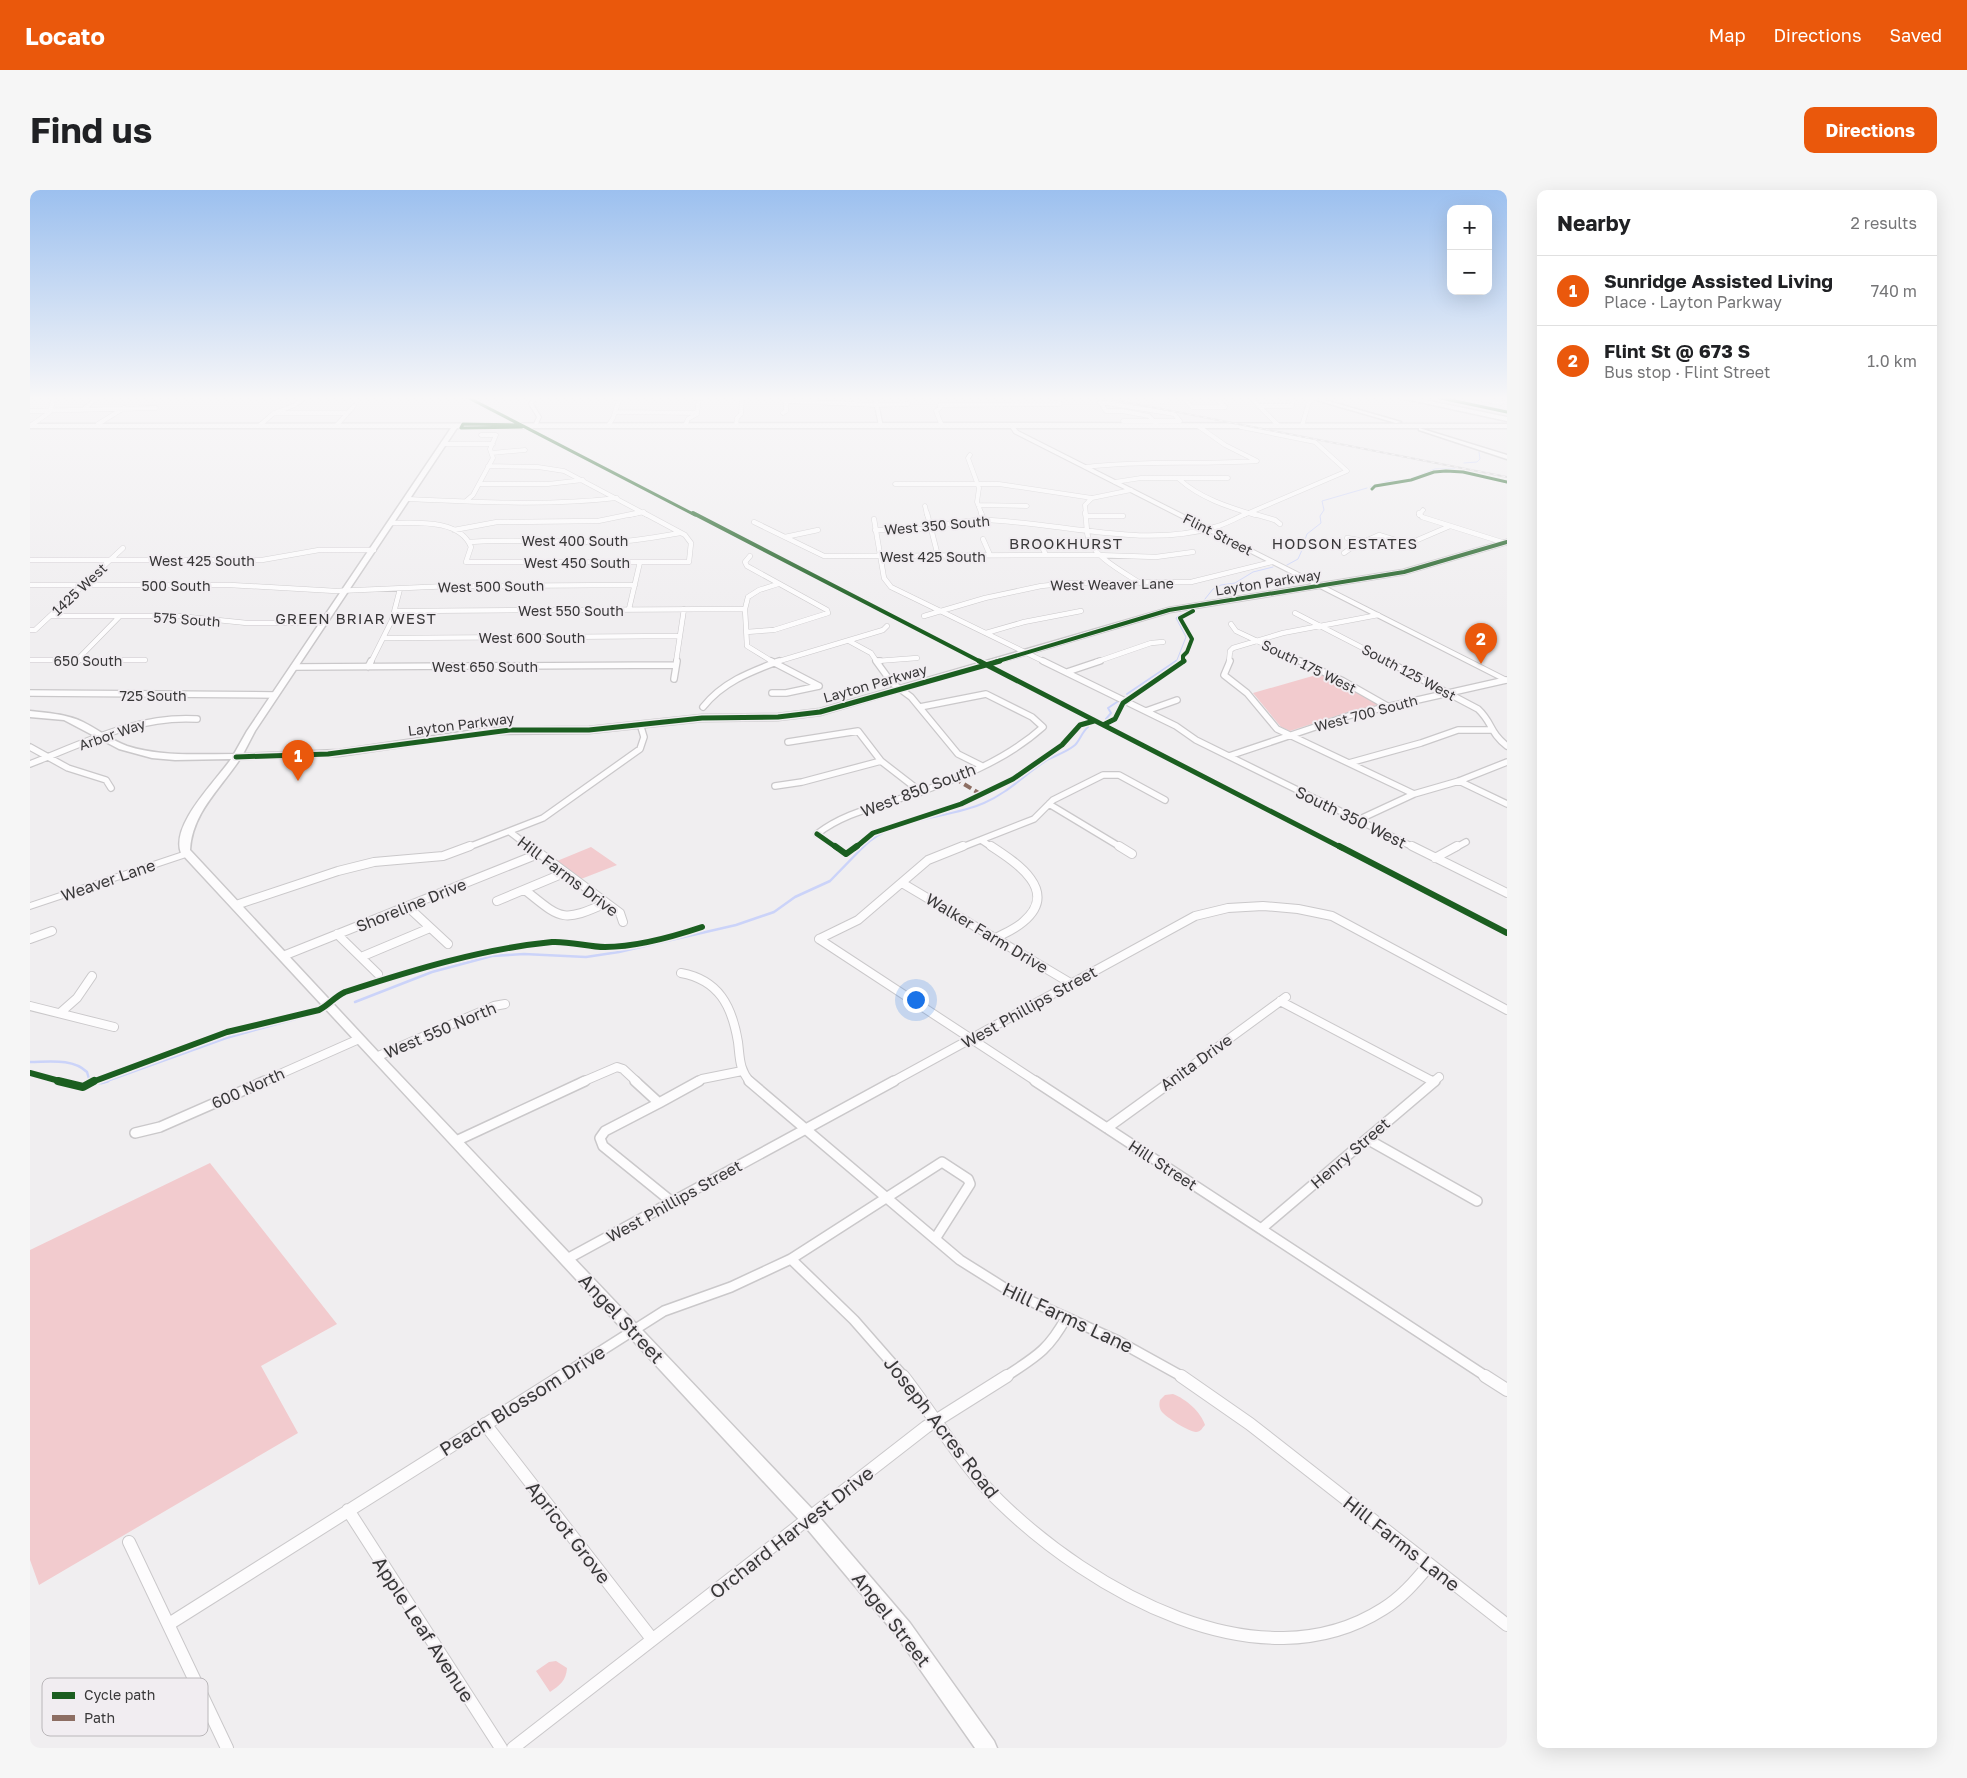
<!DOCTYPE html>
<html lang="en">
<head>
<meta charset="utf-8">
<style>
  :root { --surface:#fff; --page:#f6f6f6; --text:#202124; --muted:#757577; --line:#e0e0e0; --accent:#ea580c }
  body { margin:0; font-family:"Golos Text",sans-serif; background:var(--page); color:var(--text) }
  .controls { position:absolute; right:15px; top:15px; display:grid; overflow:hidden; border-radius:10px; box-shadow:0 5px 20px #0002 }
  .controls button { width:45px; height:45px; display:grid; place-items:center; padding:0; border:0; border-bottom:1px solid var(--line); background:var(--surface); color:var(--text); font:25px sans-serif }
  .you { position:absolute; left:885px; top:809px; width:18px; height:18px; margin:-12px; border:4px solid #fff; border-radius:50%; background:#1a73e8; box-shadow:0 0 0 8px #1a73e833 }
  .badge { display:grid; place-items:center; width:32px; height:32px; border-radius:50%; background:var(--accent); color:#fff; font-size:16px; font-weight:700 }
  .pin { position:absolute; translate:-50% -41px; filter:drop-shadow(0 1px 2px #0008) }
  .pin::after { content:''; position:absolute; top:26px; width:18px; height:15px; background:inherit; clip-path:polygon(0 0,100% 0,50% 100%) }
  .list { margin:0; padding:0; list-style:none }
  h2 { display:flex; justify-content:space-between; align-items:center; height:65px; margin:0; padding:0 20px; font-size:21px }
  h2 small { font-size:16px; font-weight:400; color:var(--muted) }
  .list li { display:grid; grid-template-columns:32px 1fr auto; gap:15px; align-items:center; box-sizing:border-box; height:70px; padding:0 20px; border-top:1px solid var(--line) }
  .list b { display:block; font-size:19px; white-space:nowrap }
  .list p { margin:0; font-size:16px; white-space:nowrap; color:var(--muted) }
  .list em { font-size:16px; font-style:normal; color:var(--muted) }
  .map { position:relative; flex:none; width:1477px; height:1558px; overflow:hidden; border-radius:10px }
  header { display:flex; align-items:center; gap:30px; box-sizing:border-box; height:70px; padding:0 25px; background:var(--accent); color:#fff }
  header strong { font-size:24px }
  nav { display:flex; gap:28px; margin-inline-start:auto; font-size:18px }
  .intro { display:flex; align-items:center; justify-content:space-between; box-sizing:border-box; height:120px; padding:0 30px }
  h1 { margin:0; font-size:35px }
  .button { padding:12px 22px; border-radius:10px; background:var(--accent); color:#fff; font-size:18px; font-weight:700 }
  main { display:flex; gap:30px; padding:0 30px }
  aside { flex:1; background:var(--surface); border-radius:10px; box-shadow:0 5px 20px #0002 }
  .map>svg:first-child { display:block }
  .green { fill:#f2cbce }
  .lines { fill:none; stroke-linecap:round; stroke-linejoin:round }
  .stream-far3 { stroke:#cbd3f9; stroke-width:1 }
  .stream-far2 { stroke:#cbd3f9; stroke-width:2 }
  .stream-far1 { stroke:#cbd3f9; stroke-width:2.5 }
  .stream { stroke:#cbd3f9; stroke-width:3 }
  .minor-far5-casing { stroke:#cac8ca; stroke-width:5 }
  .minor-far4-casing { stroke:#cac8ca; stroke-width:5.5 }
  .minor-far3-casing { stroke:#cac8ca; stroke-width:8 }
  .minor-far2-casing { stroke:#cac8ca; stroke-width:10 }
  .minor-far1-casing { stroke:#cac8ca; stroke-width:12 }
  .minor-casing { stroke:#cac8ca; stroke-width:14 }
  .tertiary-casing { stroke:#cac8ca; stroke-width:2 }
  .secondary-casing { stroke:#cac8ca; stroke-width:3 }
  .motorway-casing { stroke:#cac8ca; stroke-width:3 }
  .minor-far5 { stroke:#fdfcfd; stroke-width:4 }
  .minor-far4 { stroke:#fdfcfd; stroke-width:4.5 }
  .minor-far3 { stroke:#fdfcfd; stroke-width:5.5 }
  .minor-far2 { stroke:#fdfcfd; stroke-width:8 }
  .minor-far1 { stroke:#fdfcfd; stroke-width:9 }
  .minor { stroke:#fdfcfd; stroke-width:12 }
  .tertiary { fill:#fdfcfd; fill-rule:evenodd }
  .secondary { fill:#fdfcfd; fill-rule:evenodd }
  .motorway { fill:#fdfcfd; fill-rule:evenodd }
  .rail-casing { stroke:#cfcecf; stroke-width:2 }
  .rail { stroke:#f1edf1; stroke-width:1; stroke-dasharray:4; stroke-linecap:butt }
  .quiet { stroke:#8d6e63; stroke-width:4; stroke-dasharray:8 4; stroke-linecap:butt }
  .cycleway-far4-casing { stroke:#f1edf1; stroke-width:4.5 }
  .cycleway-far3-casing { stroke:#f1edf1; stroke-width:5.5 }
  .cycleway-far2-casing { stroke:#f1edf1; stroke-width:8 }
  .cycleway-far1-casing { stroke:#f1edf1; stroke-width:9 }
  .cycleway-casing { stroke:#f1edf1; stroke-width:11 }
  .cycleway-far4 { stroke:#1b5e20; stroke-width:3 }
  .cycleway-far3 { stroke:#1b5e20; stroke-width:4 }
  .cycleway-far2 { stroke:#1b5e20; stroke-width:5 }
  .cycleway-far1 { stroke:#1b5e20; stroke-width:6 }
  .cycleway { stroke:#1b5e20; stroke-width:8 }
  .labels { text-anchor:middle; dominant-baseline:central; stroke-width:4; stroke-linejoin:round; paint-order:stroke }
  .far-street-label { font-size:14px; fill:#393839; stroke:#f1edf1 }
  .far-neighbourhood-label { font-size:15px; letter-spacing:1px; fill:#393839; stroke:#f1edf1 }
  .street-label { font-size:16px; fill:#393839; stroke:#f1edf1 }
  .near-street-label { font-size:19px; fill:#393839; stroke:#f1edf1 }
  .key { fill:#f1edf1; stroke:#bab7ba; stroke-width:1 }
  .key-label { font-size:14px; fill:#393839 }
</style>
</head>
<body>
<header>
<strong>Locato</strong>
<nav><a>Map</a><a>Directions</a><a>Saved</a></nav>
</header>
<div class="intro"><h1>Find us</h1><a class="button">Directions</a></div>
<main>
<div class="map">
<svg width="1477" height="1558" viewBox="0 0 1477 1558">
  <rect width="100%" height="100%" fill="#f0eef0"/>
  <path class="green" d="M1293 483 1351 514 1315 523 1260 541 1251 537 1223 503Z
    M561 657 587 675 551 689 527 671Z
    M180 973 307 1134 231 1176 268 1243 9 1395 0 1370V1060Z
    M1143 1204C1156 1209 1171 1222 1175 1235 1172 1238 1171 1242 1166 1242 1159 1242 1136 1227 1132 1222 1129 1218 1129 1214 1130 1210L1135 1205Z
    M526 1471 537 1478C536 1491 530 1495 520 1502L506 1481 519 1472Z"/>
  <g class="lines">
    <path class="stream-far3" d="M1434 273 1447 272 1450 269 1449 262
      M1340 297 1358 291 1377 290 1405 279H1425
      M1273 355 1277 344 1291 333 1290 326 1294 320 1292 311 1337 298
      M1257 375 1268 369 1272 360
      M1175 409 1183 399 1191 395 1205 393 1223 382 1243 377
      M1144 472 1147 470 1156 447 1146 428 1151 424"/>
    <path class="stream-far2" d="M1097 504 1146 471
      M1076 529 1081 523 1078 518 1087 512
      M832 658C863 626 916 630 954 613 978 603 995 584 1017 570 1026 565 1037 562 1045 555 1050 550 1052 542 1058 537"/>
    <path class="stream-far1" d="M325 812 402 782 462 766 494 764 556 767 589 762 706 735 744 722 765 707 800 691 834 656
      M0 872C19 872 42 868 57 882L60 892
      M74 892 196 848 287 823"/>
    <path class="stream" d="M59 891 60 893H71L78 891"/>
    <g class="minor-far5-casing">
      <path id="minor-far5" d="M1128 207 1132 212
        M1152 207 1162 217H1195
        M1185 207 1195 217
        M1220 207 1249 236
        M1441 207 1471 213 1470 207
        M757 211 847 215
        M847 215 878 214
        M910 215 1030 214 1028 209 1024 207
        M910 215V218L906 221 912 236
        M1228 216H1262L1263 210 1255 207
        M55 218 68 207
        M0 221 126 218
        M585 222 667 223
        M244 223H318
        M753 223 756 221V207
        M1093 231H1150
        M70 235 68 234 94 218
        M0 236 20 222 24 207
        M229 236 244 223 265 215 276 207
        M306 236 324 216
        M578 236 583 228 590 207
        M655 236 658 229 667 224 669 207
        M706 236 707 228 711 224 712 207
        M1128 236 1119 226 1092 221H1076L1070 212 1144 224 1150 231
        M1272 236 1279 212 1283 208
        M1211 237 1285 252 1317 281 1214 325
        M413 254H463
        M462 263 495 260
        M940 265 938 268 949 298 947 312 952 325
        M458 276 508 277 534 281 617 325
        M1056 277C1113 270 1170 275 1227 271L1195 255 1168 236
        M1149 289C1170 308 1198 317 1225 325
        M1085 292 1111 288H1198
        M449 294H518L553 290
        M865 294H969L1062 308 1101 300
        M378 309C447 312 518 316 587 308
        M436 311 443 305 463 268 460 259 466 245H451
        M948 315 997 316
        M895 316 897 325
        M600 325 614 322
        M1056 325 1055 315 1062 308
        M1389 325 1393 320"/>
    </g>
    <g class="minor-far4-casing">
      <path id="minor-far4" d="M897 323 908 366
        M951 323 954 330
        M1055 323C1057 331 1056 339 1058 347 1062 366 1095 383 1110 393
        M1221 323 1245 330 1250 334
        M1389 323 1392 327 1475 353
        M1056 326H1093
        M844 329 854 388 861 397 1015 472
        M724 332 794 366 1066 365 1126 367 1163 362
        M362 333C387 333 430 329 441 357L436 372H659L661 353 655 345 614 323
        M424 340 467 332 568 331 607 323
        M845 340C860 340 876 341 891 339 912 337 932 329 955 330 1029 332 1112 359 1185 337 1196 334 1207 328 1217 323
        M755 347 788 340
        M1317 348 1334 351
        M953 349 960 365
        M440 352C491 348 542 354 593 351 613 350 631 346 650 343
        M1010 353 1016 365
        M1314 363 1324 356 1349 345 1378 354 1420 336
        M0 370H232L289 360H344
        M0 395H200L306 401 420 396 605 395
        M599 419 610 372
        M367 421 715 419
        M1265 423 1360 472
        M20 426H148L217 433H293
        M894 426 955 408 1011 396 1042 393 1161 392 1242 372
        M1201 434 1206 441 1272 472
        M0 440H5L93 358
        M716 442 744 440 798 423 797 420 717 376 715 372 720 366
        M956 443 994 432 1051 421
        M354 448 650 446
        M819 451 841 463 847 472
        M0 470H115
        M47 470 90 426
        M847 471 887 468
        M341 472 362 430 370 399
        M646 472 654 419
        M743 472 717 456 715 419 718 407 729 400 748 394
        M746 472 853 440 857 436
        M1066 472 1121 453 1133 452
        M1199 472 1200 461 1203 458 1253 443 1348 425"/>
    </g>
    <g class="minor-far3-casing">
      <path id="minor-far3" d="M741 471 789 496
        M846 471 862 493 881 507 928 564 952 576
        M847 471H850
        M1013 471 1146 536 1166 550 1385 658
        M1200 471 1194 485 1217 503 1247 539 1384 604
        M1270 471 1313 491 1357 516
        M1357 471 1448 519C1463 533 1459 542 1477 556
        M264 477 646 475
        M338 477 341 471
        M1037 482 1070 471
        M644 489 647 471
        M0 503 245 505
        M742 503H756L789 496
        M673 517C693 492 720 482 749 471
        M1116 521 1147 510
        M758 552 828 541 851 571 891 602
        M0 557 38 578 76 590 81 598
        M1199 566 1321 525 1476 490
        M1319 573 1391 553 1428 540H1460
        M0 574C54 553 108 525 167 529
        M1429 591 1477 614
        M745 596 772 592 851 571
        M1019 614 1092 658
        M1328 630 1384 604 1429 591 1477 572
        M480 642 501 658
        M787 644C814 623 846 617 878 606 926 590 975 571 1013 537L1002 527 956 504 890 517
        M951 650 963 658
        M436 658 513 628 610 559 614 547 610 534
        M930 658 1004 629 1023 610 1073 585H1089L1135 610
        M1425 658 1436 652"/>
    </g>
    <g class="minor-far2-casing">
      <path id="minor-far2" d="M500 656 590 723 593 732
        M961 656C987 673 1030 701 993 732 985 739 975 743 966 748
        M1089 656 1102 664
        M1382 656 1477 703
        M1405 668 1427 656
        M872 693 1042 794
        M495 700C531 729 532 733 576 713
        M467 711 534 683
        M206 715 308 681 344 672 413 666 440 656
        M377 716 418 754
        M307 744 348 784
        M0 749 22 741
        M789 749 1007 892
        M789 749 828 730 898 670 933 656
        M253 766 508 664
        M331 767 400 738
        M651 783C689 790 702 816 708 852 710 868 709 879 720 892
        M1250 811 1404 892
        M0 816 84 837
        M30 823 47 808 62 786
        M346 867 464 816 475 814
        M232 892 329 849
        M552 892 587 877 593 879 607 892
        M667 892 672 889 712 881
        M862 892 1165 726 1198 718 1233 716 1268 719 1302 726 1477 820
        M1140 892 1256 807
        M1403 892 1409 887"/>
    </g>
    <g class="minor-far1-casing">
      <path id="minor-far1" d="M605 891 629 913 669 891
        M719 891 930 1070 981 1102 1088 1151 1153 1187
        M1005 891 1457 1187
        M1401 891 1404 892
        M629 913 575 941 570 948 573 956 642 1012
        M1077 938 1142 891
        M105 943 130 937 235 891
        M1337 949 1447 1011
        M426 951 555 891
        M1231 1039 1405 891
        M537 1069 864 891
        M761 1069 824 1130 874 1187
        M530 1187 634 1121 701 1097 761 1069 912 972 938 989 940 994 905 1049
        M975 1187C1005 1167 1018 1161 1036 1128"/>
    </g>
    <g class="minor-casing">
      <path id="minor" d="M873 1186C905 1227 932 1275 969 1311 1060 1400 1229 1498 1353 1419 1371 1408 1385 1392 1399 1375
        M1151 1186 1220 1234 1477 1435
        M1455 1186 1477 1200
        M455 1234 622 1449
        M318 1320 471 1558
        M99 1352 197 1558
        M139 1434 532 1186
        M483 1558 896 1237 977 1186"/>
    </g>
    <g class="tertiary-casing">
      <path id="tertiary" d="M503 207H507L503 214 511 227 507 236 505 237 503 236 507 227 499 214Z
        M843 207H847L853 237 849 236Z
        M979 235H983L988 241 1477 488V493L984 243Z
        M156 661 159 662 160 664 159 666 0 719V713Z"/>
    </g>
    <g class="secondary-casing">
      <path id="secondary" d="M1276 207H1284L1371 232 1366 233Z
        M994 233 1477 234V238H427L225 541 213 564 309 560 459 538 559 537 672 525 748 524 790 519 1139 418 1373 380 1477 350V354L1374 384 1140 422 790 525 748 530 672 531 559 543 459 544 309 566 210 569C190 599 162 623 160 660L350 864 785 1322 880 1433 964 1551 967 1558H945L866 1445 773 1334 151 663C140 635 186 591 201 569L145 570 122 568 89 559 34 530 0 527V521C18 523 36 524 53 532 67 539 81 550 97 556 131 567 168 564 204 564L217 541 421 238H0V234Z
        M1389 238 1477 265V269L1389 240Z"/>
    </g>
    <g class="motorway-casing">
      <path id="motorway" d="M1366 207H1380L1477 227V231Z"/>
    </g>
    <use href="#minor-far5" class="minor-far5"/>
    <use href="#minor-far4" class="minor-far4"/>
    <use href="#minor-far3" class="minor-far3"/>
    <use href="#minor-far2" class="minor-far2"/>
    <use href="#minor-far1" class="minor-far1"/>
    <use href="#minor" class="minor"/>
    <use href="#tertiary" class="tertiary"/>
    <use href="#secondary" class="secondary"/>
    <use href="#motorway" class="motorway"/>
    <g class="rail-casing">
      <path id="rail" d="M1071 207 1477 287"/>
    </g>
    <use href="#rail" class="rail"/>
    <path class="quiet" d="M924 588 952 605"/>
    <g class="cycleway-far4-casing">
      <path id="cycleway-far4" d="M437 207 665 325
        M1406 207 1477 222
        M488 235 433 234 431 238 492 237
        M1342 299 1345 296 1381 290 1404 282 1416 281 1433 282 1477 292"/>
    </g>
    <g class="cycleway-far3-casing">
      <path id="cycleway-far3" d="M663 323 951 472
        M965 472 1139 420 1374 382 1477 352
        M1153 472V466L1157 462 1162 449 1150 428 1163 421"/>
    </g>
    <g class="cycleway-far2-casing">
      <path id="cycleway-far2" d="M949 471 1312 658
        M1073 535 1085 529 1093 513 1154 471
        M206 567 298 564 480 540H559L672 528 748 527 790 522 970 471
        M787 644 807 658
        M825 658 843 643 931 614 983 589 1032 555 1050 535 1064 531"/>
    </g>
    <g class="cycleway-far1-casing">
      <path id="cycleway-far1" d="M805 656 816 664 827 656
        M1309 656 1477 743
        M0 883 33 892
        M62 892 197 842 289 820C298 816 304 807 315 802 383 780 451 759 522 752 540 751 558 757 575 757 607 757 642 747 672 737"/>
    </g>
    <g class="cycleway-casing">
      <path id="cycleway" d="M28 891 53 897 64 891"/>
    </g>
    <use href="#cycleway-far4" class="cycleway-far4"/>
    <use href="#cycleway-far3" class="cycleway-far3"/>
    <use href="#cycleway-far2" class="cycleway-far2"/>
    <use href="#cycleway-far1" class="cycleway-far1"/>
    <use href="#cycleway" class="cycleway"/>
  </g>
  <linearGradient id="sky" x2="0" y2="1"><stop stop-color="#9cc0ef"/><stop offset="0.49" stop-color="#f8f7f8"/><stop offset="1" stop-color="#f8f7f8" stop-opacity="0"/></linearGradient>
  <rect width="1477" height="425" fill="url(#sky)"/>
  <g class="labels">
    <g class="far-street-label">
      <text transform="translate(907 335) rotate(-5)">West 350 South</text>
      <text transform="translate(1188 344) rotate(27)">Flint Street</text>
      <text x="545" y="350">West 400 South</text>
      <text x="903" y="366">West 425 South</text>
      <text x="172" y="370">West 425 South</text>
      <text x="547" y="372">West 450 South</text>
      <text transform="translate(1238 392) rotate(-9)">Layton Parkway</text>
      <text transform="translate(1082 394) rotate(-1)">West Weaver Lane</text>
      <text x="146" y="395">500 South</text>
      <text transform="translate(461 396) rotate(-1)">West 500 South</text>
      <text transform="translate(49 399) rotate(-43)">1425 West</text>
      <text x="541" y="420">West 550 South</text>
      <text transform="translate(157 429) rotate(4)">575 South</text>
      <text x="502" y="447">West 600 South</text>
      <text x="58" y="470">650 South</text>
      <text x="455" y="476">West 650 South</text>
      <text transform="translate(1279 476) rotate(26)">South 175 West</text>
      <text transform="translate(1379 482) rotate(28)">South 125 West</text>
      <text transform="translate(845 493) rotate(-16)">Layton Parkway</text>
      <text x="123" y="505">725 South</text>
      <text transform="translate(1336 523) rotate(-15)">West 700 South</text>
      <text transform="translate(431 534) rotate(-7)">Layton Parkway</text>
      <text transform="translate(82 544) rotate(-19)">Arbor Way</text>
    </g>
    <g class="far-neighbourhood-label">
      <text x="1036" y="353">BROOKHURST</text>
      <text x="1315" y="353">HODSON ESTATES</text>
      <text x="326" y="428">GREEN BRIAR WEST</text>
    </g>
    <g class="street-label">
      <text transform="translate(888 600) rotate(-21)">West 850 South</text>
      <text transform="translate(1321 627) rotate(26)">South 350 West</text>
      <text transform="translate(538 686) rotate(37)">Hill Farms Drive</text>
      <text transform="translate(78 690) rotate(-19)">Weaver Lane</text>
      <text transform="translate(381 715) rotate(-22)">Shoreline Drive</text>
      <text transform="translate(957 743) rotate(31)">Walker Farm Drive</text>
      <text transform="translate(999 817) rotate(-29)">West Phillips Street</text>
      <text transform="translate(410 840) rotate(-23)">West 550 North</text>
      <text transform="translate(1166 872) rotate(-36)">Anita Drive</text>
      <text transform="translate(218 898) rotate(-24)">600 North</text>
      <text transform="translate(1320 963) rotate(-41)">Henry Street</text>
      <text transform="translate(1133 975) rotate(33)">Hill Street</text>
      <text transform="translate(644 1011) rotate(-29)">West Phillips Street</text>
    </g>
    <g class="near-street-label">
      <text transform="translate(1038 1127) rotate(25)">Hill Farms Lane</text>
      <text transform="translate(592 1128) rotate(47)">Angel Street</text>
      <text transform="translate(492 1210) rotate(-32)">Peach Blossom Drive</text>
      <text transform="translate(912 1237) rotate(52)">Joseph Acres Road</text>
      <text transform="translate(539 1342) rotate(52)">Apricot Grove</text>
      <text transform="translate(761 1342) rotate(-38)">Orchard Harvest Drive</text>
      <text transform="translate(1372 1353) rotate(38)">Hill Farms Lane</text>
      <text transform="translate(862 1429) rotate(52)">Angel Street</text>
      <text transform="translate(394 1439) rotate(57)">Apple Leaf Avenue</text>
    </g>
  </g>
  <rect x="12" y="1488" width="166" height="58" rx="8" class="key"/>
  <rect x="22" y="1502" width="23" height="7" fill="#1b5e20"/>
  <rect x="22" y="1525" width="23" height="6" fill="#8d6e63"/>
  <g class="key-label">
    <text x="54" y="1510">Cycle path</text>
    <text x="54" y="1533">Path</text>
  </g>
</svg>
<div class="controls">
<button>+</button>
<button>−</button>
</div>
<div class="you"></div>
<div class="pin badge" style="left:268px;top:591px">1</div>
<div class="pin badge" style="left:1451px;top:474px">2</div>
</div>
<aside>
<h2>Nearby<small>2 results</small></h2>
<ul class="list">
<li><span class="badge">1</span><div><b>Sunridge Assisted Living</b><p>Place · Layton Parkway</p></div><em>740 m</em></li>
<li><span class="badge">2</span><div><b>Flint St @ 673 S</b><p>Bus stop · Flint Street</p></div><em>1.0 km</em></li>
</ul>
</aside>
</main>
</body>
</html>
